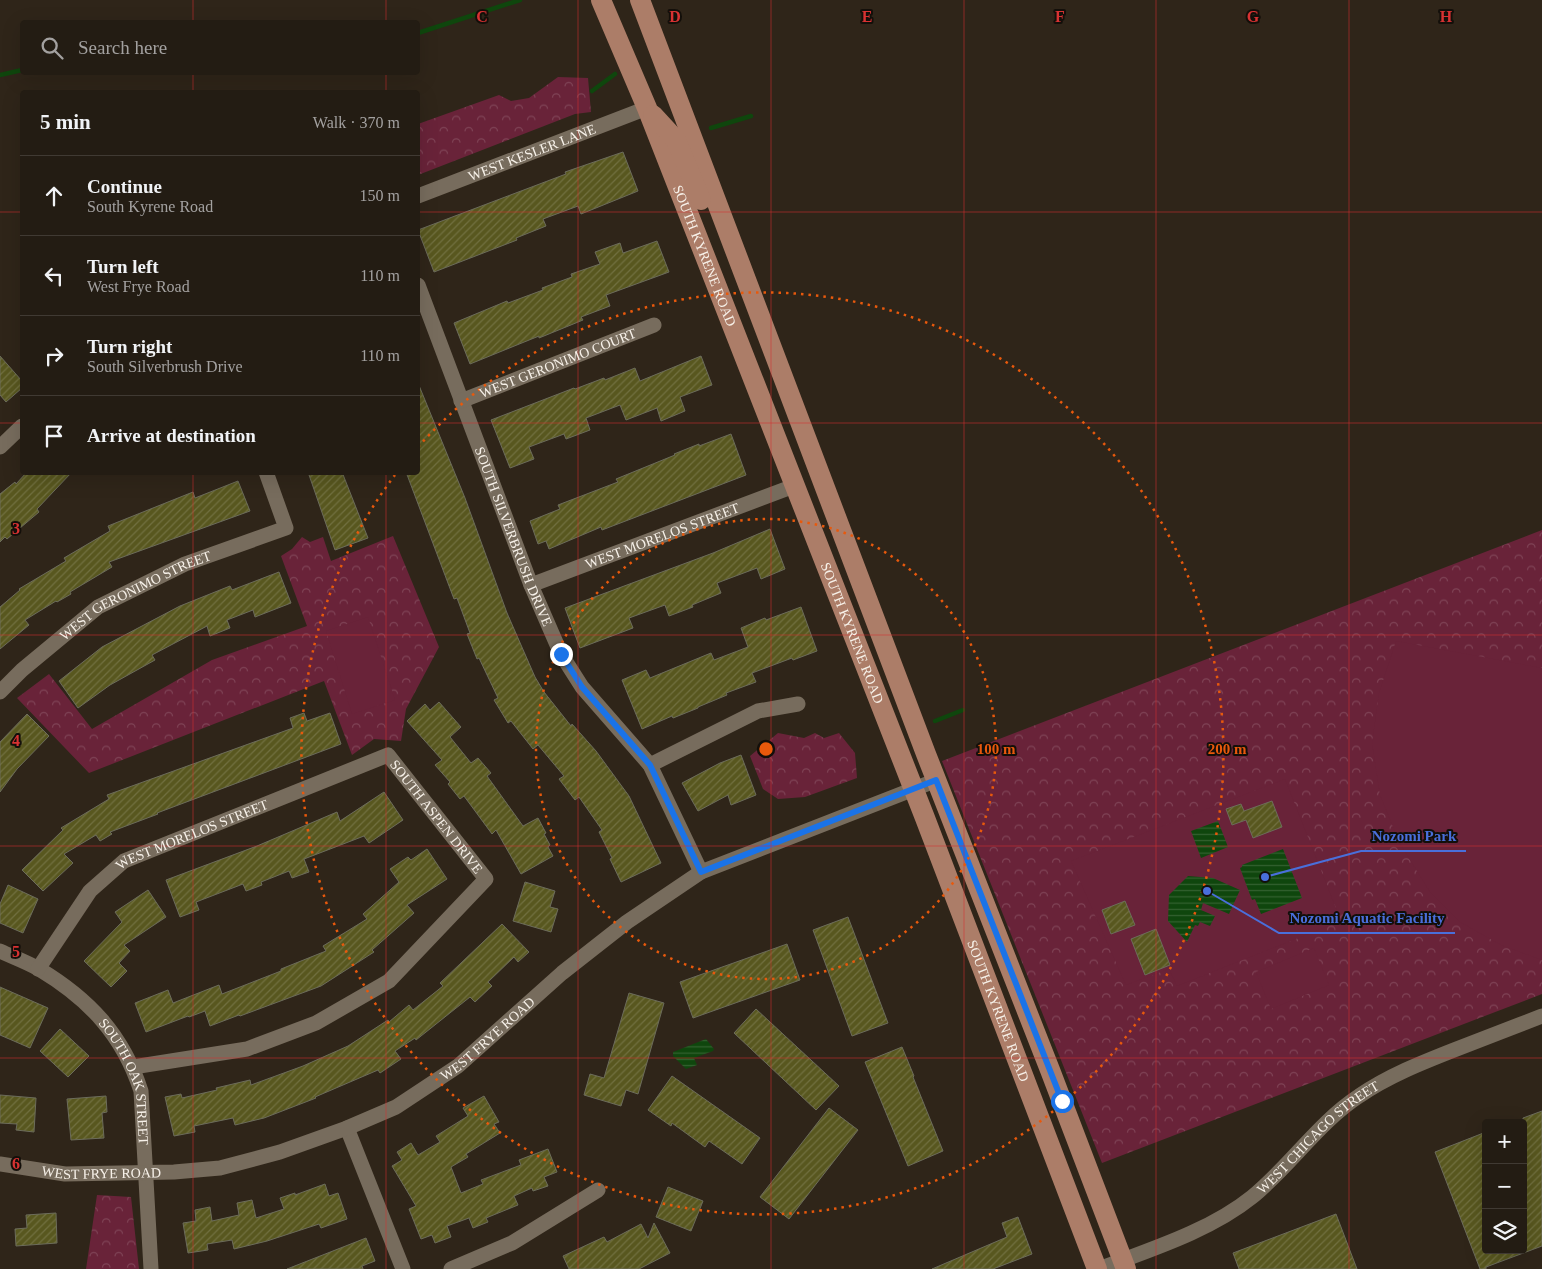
<!DOCTYPE html>
<html lang="en">
<head>
<meta charset="utf-8">
<style>
  :root { --surface:#231c13; --page:#2f2921; --text:#f1f3f6; --muted:#a3a1a0; --line:#403a33 }
  body { margin:0; font-family:Georgia,serif; background:var(--page); color:var(--text) }
  .controls { position:absolute; right:15px; bottom:15px; display:grid; overflow:hidden; border-radius:5px; box-shadow:0 5px 20px #0002 }
  .controls button { width:45px; height:45px; display:grid; place-items:center; padding:0; border:0; border-bottom:1px solid var(--line); background:var(--surface); color:var(--text); font:25px sans-serif }
  .stop { position:absolute; width:15px; height:15px; margin:-11px; border:4px solid #1a73e8; border-radius:50%; background:#fff }
  .stop.end { background:#1a73e8; border-color:#fff; box-shadow:0 1px 5px #0008 }
  .list { margin:0; padding:0; list-style:none }
  h2 { display:flex; justify-content:space-between; align-items:center; height:65px; margin:0; padding:0 20px; font-size:21px }
  h2 small { font-size:16px; font-weight:400; color:var(--muted) }
  .list li { display:grid; grid-template-columns:32px 1fr auto; gap:15px; align-items:center; box-sizing:border-box; height:80px; padding:0 20px; border-top:1px solid var(--line) }
  .list b { display:block; font-size:19px; white-space:nowrap }
  .list p { margin:0; font-size:16px; white-space:nowrap; color:var(--muted) }
  .list em { font-size:16px; font-style:normal; color:var(--muted) }
  .icon { flex:none; width:28px; height:28px; fill:none; stroke:currentColor; stroke-width:2; stroke-linecap:round; stroke-linejoin:round }
  .map { position:relative; flex:none; width:1542px; height:1269px; overflow:hidden }
  .search { position:absolute; background:var(--surface); box-shadow:0 5px 20px #0002; left:20px; top:20px; width:400px; height:55px; display:flex; align-items:center; gap:12px; box-sizing:border-box; padding:0 18px; border-radius:5px; color:var(--muted); font-size:19px }
  .panel { position:absolute; background:var(--surface); box-shadow:0 5px 20px #0002; left:20px; top:90px; width:400px; height:385px; border-radius:5px }
  .map>svg:first-child { display:block }
  .park { fill:url(#park-crowns) }
  .pitch { fill:#692339 }
  .water { fill:url(#water-rules) }
  .lines { fill:none; stroke-linecap:round; stroke-linejoin:round }
  .stream { stroke:#0f460d; stroke-width:4.5 }
  .building { fill:url(#building-hatch); stroke:#6c6c5b }
  .minor { stroke:#776c5d; stroke-width:15 }
  .major { stroke:#ac7d68; stroke-width:20 }
  .route { stroke:#1a73e8; stroke-width:6 }
  .grid { fill:none; stroke:#d83232; stroke-width:1; stroke-opacity:0.55 }
  .ring { fill:none; stroke:#e8590c; stroke-width:2.5; stroke-dasharray:2.5 5 }
  .labels { text-anchor:middle; dominant-baseline:central; stroke-width:4; stroke-linejoin:round; paint-order:stroke }
  .street-label { font-size:14px; fill:#f7f1e9; stroke:#130f0a }
  .grid-label { font-size:16px; text-anchor:middle; font-weight:bold; fill:#d83232; stroke:#130f0a; stroke-width:4; stroke-linejoin:round; paint-order:stroke }
  .centre { fill:#e8590c; stroke:#130f0a; stroke-width:2.5 }
  .ring-label { font-size:15px; text-anchor:middle; font-weight:bold; fill:#e8590c; stroke:#130f0a; stroke-width:4; stroke-linejoin:round; paint-order:stroke }
  .leader { fill:none; stroke:#496fdb; stroke-width:2 }
  .callout-dot { fill:#496fdb; stroke:#130f0a; stroke-width:2 }
  .callout-label { font-size:15px; text-anchor:middle; font-weight:bold; fill:#496fdb; stroke:#130f0a; stroke-width:4; stroke-linejoin:round; paint-order:stroke }
</style>
</head>
<body>
<div class="map">
<svg width="1542" height="1269" viewBox="0 0 1542 1269">
  <defs>
    <pattern id="park-crowns" width="20" height="18" patternUnits="userSpaceOnUse" patternTransform="scale(1.25)"><rect width="20" height="18" fill="#692339"/><path d="M2 6a3 3 0 1 1 6 0M12 15a3 3 0 1 1 6 0" fill="none" stroke="#7f4356"/></pattern>
    <pattern id="water-rules" width="6" height="5" patternUnits="userSpaceOnUse" patternTransform="scale(1.25)"><rect width="6" height="5" fill="#0f460d"/><path d="M0 2.5h6" fill="none" stroke="#336130"/></pattern>
    <pattern id="building-hatch" width="6" height="6" patternUnits="userSpaceOnUse" patternTransform="scale(1.25)"><rect width="6" height="6" fill="#58571f"/><path d="M-1 1l2-2M0 6l6-6M5 7l2-2" fill="none" stroke="#717040"/></pattern>
  </defs>
  <rect width="100%" height="100%" fill="#2f2519"/>
  <path class="park" d="M558 77 588 78 591 112 575 114 418 175V124L499 95 511 101 529 98Z
    M1542 530V994L1102 1163 942 761Z
    M393 536 439 647 406 709 401 741 374 739 352 755 324 681 89 773 17 698 49 674 92 729 212 660 307 626 281 556 292 549 302 537 310 542 323 537 331 561Z
    M778 733 804 738 815 733 824 738 839 733 855 753 857 778 805 797 778 799 763 789 750 756Z
    M97 1195 131 1197 139 1269H86Z"/>
  <path class="pitch" d="M368 617 395 700 352 714 326 631Z
    M1396 641 1542 668V960L1501 945 1460 922 1430 892 1399 842 1380 795 1372 743 1379 693Z
    M1285 779 1341 921 1177 986 1169 969 1126 985 1071 861Z
    M1314 948 1329 985 1271 1009 1256 972Z"/>
  <path class="water" d="M1218 821 1228 847 1201 858 1191 831Z
    M1283 849 1302 898 1261 914 1255 899 1252 900 1240 868 1242 867V865Z
    M1188 876 1213 878 1240 890 1229 914 1203 903 1201 910 1215 916 1210 926 1200 922 1198 926 1195 925 1187 942 1168 921 1169 895Z
    M706 1039 714 1049 713 1051 694 1058 697 1065 686 1069 673 1056V1052Z"/>
  <g class="lines">
    <path class="stream" d="M418 33 520 0
      M0 75 22 70
      M592 91 615 74
      M711 128 751 116
      M935 721 963 710"/>
  </g>
  <path class="building" d="M623 152 638 191 581 214 578 206 543 219 546 226 516 238 517 240 434 272 418 230 566 174 565 172Z
    M657 241 669 272 606 295 610 306 581 317 583 320 539 338V336L470 364 454 323 507 301 508 303 543 290 542 288 572 277 571 274 600 264 595 252 620 243 623 253Z
    M0 356 22 381V388L6 402 0 395Z
    M701 356 712 385 680 397 685 411 661 421 657 408 626 420 620 405 586 418 590 430 566 439 564 434 529 447 534 459 510 468 491 420 574 388 575 389 604 378 605 380 635 368 640 381Z
    M418 383 465 498 507 613 535 677 544 692 571 726 572 724 596 751 629 796 661 863 621 882 610 859 612 858 599 832 602 830 579 797 575 800 559 779 564 776 538 745 533 749 511 721 508 723 494 700 498 698 479 658 477 659 467 634 470 633 457 598 454 599 406 472H418Z
    M731 434 746 475 602 530 601 527 549 549 546 541 538 544 530 521 560 509 558 505 618 482 616 479 675 455 674 454 699 444V446Z
    M27 472H72L37 509 39 512 7 539 5 537 0 542V494L15 482 16 484Z
    M308 472H342L368 538 335 550Z
    M238 481 250 511 109 562 112 567 70 592 71 594 57 602 56 601 25 620 29 625 0 649V607L20 590 19 589 66 561 64 558 110 531 108 526 193 492 195 498Z
    M770 529 785 569 761 579 757 568 717 583 721 593 692 605 693 607 669 616 665 605 629 618 633 628 580 648 565 608 713 553Z
    M279 572 291 603 255 617 253 610 227 620 230 628 210 636 207 626 152 655 155 660 110 685 78 708 59 681 102 647 180 606 230 586 232 590Z
    M801 607 817 651 793 660 792 658 752 673 756 682 726 693 727 695 698 707V708L673 718 672 716 642 729 622 680 646 670 650 678 711 653 714 660 748 647 741 628 765 618 766 620Z
    M439 702 461 727 450 737 471 763 478 758 491 773 487 776 523 826 538 818 546 833 544 834 550 845 548 847 553 856 521 874 496 830 492 834 464 796 460 799 448 784 450 782 435 765 442 760 407 721 425 704 430 710Z
    M304 713 307 721 330 713 341 744 157 813 158 814 110 832 112 834 100 841 96 835 64 854 73 863 43 891 22 870 63 830 61 828 109 799 107 795 293 728 290 718Z
    M27 714 49 736 17 769 0 792V742Z
    M741 755 756 795 731 805 728 795 698 811 682 783 720 763Z
    M384 792 403 820 369 843 364 836 304 859 309 872 292 878 289 871 261 882 262 885 246 891 243 884 196 902 199 910 180 917 166 880 257 846 337 812 340 821Z
    M1272 801 1282 827 1253 838 1246 820 1232 825 1226 809 1241 804 1244 811Z
    M427 849 447 879 407 905 414 913 372 950 374 952 321 986 240 1016 239 1015 210 1026 205 1011 189 1017 188 1016 146 1032 135 1003 168 990 173 1003 219 985 222 994 281 971V969L326 951 323 946 367 919 363 914 399 882 390 869 408 857 411 860Z
    M525 882 555 891 550 907 558 909 551 932 513 921Z
    M8 885 38 899 23 933 0 923V904Z
    M148 890 166 917 124 945 130 951 119 963 127 971 111 987 84 961 122 922 115 912Z
    M1125 901 1135 925 1111 934 1102 910Z
    M848 917 888 1023 852 1036 813 930Z
    M502 924 529 952 518 962 514 957 488 982 492 986 475 1002 470 997 416 1040 415 1038 395 1051 401 1059 380 1073 378 1070 315 1097 316 1098 264 1118 235 1125 233 1118 194 1126 195 1132 174 1136 165 1097 181 1094 182 1098 217 1090 216 1088 250 1080 251 1085 303 1066 348 1046 388 1020 389 1022 409 1005 413 1010 443 986 440 983Z
    M1156 929 1170 965 1145 975 1131 939Z
    M787 944 800 980 693 1018 680 982Z
    M0 987 48 1008 30 1048 0 1035Z
    M629 993 664 1003 638 1094 626 1090 621 1106 584 1095 590 1074 604 1078Z
    M756 1009 839 1086 816 1110 734 1033Z
    M60 1029 89 1056 68 1077 40 1051Z
    M902 1047 914 1076 913 1077 943 1151 908 1166 865 1062Z
    M672 1076 760 1138 742 1164 709 1141 705 1147 672 1123 671 1126 648 1110Z
    M0 1095 36 1098 34 1132 16 1130 17 1124 0 1123Z
    M106 1096 107 1112 102 1113 104 1138 71 1140 67 1099Z
    M484 1096 499 1122 494 1124 500 1133 466 1154 468 1157 451 1167 461 1193 483 1184 481 1180 521 1165 519 1160 548 1149 557 1172 544 1177 548 1186 533 1191 532 1188 514 1196 518 1205 486 1218 488 1222 473 1228 469 1218 447 1226 451 1237 435 1243 432 1235 421 1239 409 1209 416 1206 392 1166 402 1160 397 1152 411 1143 418 1155 440 1142 436 1136 468 1116 463 1108Z
    M829 1108 858 1130 789 1219 760 1197Z
    M1542 1111V1246L1486 1267V1269H1480L1435 1152 1486 1132V1250H1523V1118Z
    M325 1184 329 1196 338 1193 347 1219 321 1228 319 1224 267 1241 234 1249 232 1240 207 1244 208 1250 188 1253 183 1223 196 1221 195 1210 210 1207 212 1221 239 1215 237 1203 252 1200 256 1218 284 1209 280 1198 295 1193V1195Z
    M668 1187 703 1201 691 1231 656 1217Z
    M56 1213 57 1243 16 1246 15 1229 27 1228 26 1215Z
    M1336 1214 1357 1269H1239L1233 1253Z
    M1018 1217 1032 1254 993 1269H932L1007 1237 1002 1223Z
    M654 1223 670 1253 639 1269H569L563 1256 604 1237 607 1242 641 1224 648 1238Z
    M366 1238 375 1261 362 1266 363 1269H287Z"/>
  <g class="lines">
    <g class="minor">
      <path id="s1" d="M418 196 647 108"/>
      <path id="s2" d="M418 285 531 585 561 654 582 687 650 765 701 872"/>
      <path id="s3" d="M461 401 654 325"/>
      <path d="M0 447 22 426"/>
      <path id="s4" d="M531 585 794 486"/>
      <path id="s5" d="M0 692 22 670 98 607 185 564 286 528 266 472"/>
      <path d="M650 765 758 711 798 704"/>
      <path id="s6" d="M0 951C13 957 27 962 39 969 89 999 123 1035 141 1091L151 1269"/>
      <path id="s7" d="M38 969 90 891 124 861 388 755 486 879 389 981 316 1023 247 1049 133 1067"/>
      <path d="M347 1128 403 1269"/>
      <path id="s8" d="M0 1164 65 1174 174 1172 220 1168 280 1152 347 1128 396 1107 458 1066 562 973 627 922 701 872 937 780"/>
      <path d="M451 1269 512 1243 598 1190"/>
      <path id="s9" d="M1099 1269C1149 1250 1210 1231 1252 1197 1290 1166 1319 1122 1359 1096 1388 1076 1421 1063 1454 1050 1483 1039 1513 1027 1542 1016"/>
    </g>
    <g class="major">
      <path id="s10" d="M601 0 647 108 925 818 1097 1269"/>
      <path d="M640 0 926 754 1050 1070 1126 1269"/>
      <path d="M653 115 676 140 701 200"/>
    </g>
  </g>
  <g class="lines">
    <path class="route" d="M561 654 582 687 650 765 701 872 936 780 1062 1101"/>
  </g>
  <path class="grid" d="M193 0V22M386 0V22M578 0V1269M771 0V1269M964 0V1269M1156 0V1269M1349 0V1269M193 72V92M386 72V92M0 212H22M418 212H1542M0 423H22M418 423H1542M193 472V1269M386 472V1269M0 635H1542M0 846H1542M0 1058H1542"/>
  <g class="ring">
    <circle cx="766" cy="749" r="230"/>
    <path d="M418 447A461 461 0 1 1 395 475"/>
  </g>
  <g class="labels">
    <g class="street-label">
      <text stroke="none"><textPath href="#s1" startOffset="122">WEST KESLER LANE</textPath></text>
      <text stroke="none"><textPath href="#s10" startOffset="276">SOUTH KYRENE ROAD</textPath></text>
      <text stroke="none"><textPath href="#s3" startOffset="104">WEST GERONIMO COURT</textPath></text>
      <text stroke="none"><textPath href="#s4" startOffset="140">WEST MORELOS STREET</textPath></text>
      <text stroke="none"><textPath href="#s2" startOffset="269">SOUTH SILVERBRUSH DRIVE</textPath></text>
      <text stroke="none"><textPath href="#s5" startOffset="168">WEST GERONIMO STREET</textPath></text>
      <text stroke="none"><textPath href="#s10" startOffset="681">SOUTH KYRENE ROAD</textPath></text>
      <text stroke="none"><textPath href="#s7" startOffset="502">SOUTH ASPEN DRIVE</textPath></text>
      <text stroke="none"><textPath href="#s7" startOffset="212">WEST MORELOS STREET</textPath></text>
      <text stroke="none"><textPath href="#s10" startOffset="1086">SOUTH KYRENE ROAD</textPath></text>
      <text stroke="none"><textPath href="#s8" startOffset="522">WEST FRYE ROAD</textPath></text>
      <text stroke="none"><textPath href="#s6" startOffset="192">SOUTH OAK STREET</textPath></text>
      <text stroke="none"><textPath href="#s9" startOffset="259">WEST CHICAGO STREET</textPath></text>
      <text stroke="none"><textPath href="#s8" startOffset="102">WEST FRYE ROAD</textPath></text>
    </g>
  </g>
  <g class="grid-label">
    <text x="482" y="22">C</text>
    <text x="675" y="22">D</text>
    <text x="867" y="22">E</text>
    <text x="1060" y="22">F</text>
    <text x="1253" y="22">G</text>
    <text x="1446" y="22">H</text>
    <text x="16" y="534">3</text>
    <text x="16" y="746">4</text>
    <text x="16" y="957">5</text>
    <text x="16" y="1169">6</text>
  </g>
  <circle cx="766" cy="749" r="8" class="centre"/>
  <g class="ring-label">
    <text x="996" y="754">100 m</text>
    <text x="1227" y="754">200 m</text>
  </g>
  <path class="leader" d="M1265 877L1361 851H1466M1207 891L1279 933H1455"/>
  <g class="callout-dot">
    <circle cx="1265" cy="877" r="5"/>
    <circle cx="1207" cy="891" r="5"/>
  </g>
  <g class="callout-label">
    <text x="1414" y="841">Nozomi Park</text>
    <text x="1367" y="923">Nozomi Aquatic Facility</text>
  </g>
</svg>
<div class="controls">
<button>+</button>
<button>−</button>
<button><svg class="icon" aria-label="layers" viewBox="0 0 24 24"><path d="M12 4l9 5-9 5-9-5zM3 14l9 5 9-5"/></svg></button>
</div>
<div class="stop" style="left:1062px;top:1101px"></div>
<div class="stop end" style="left:561px;top:654px"></div>
<div class="search"><svg class="icon" aria-label="search" viewBox="0 0 24 24"><circle cx="10" cy="10" r="6"/><path d="M15 15l6 6"/></svg>Search here</div>
<section class="panel">
<h2>5 min<small>Walk · 370 m</small></h2>
<ul class="list">
<li><svg class="icon" aria-label="ahead" viewBox="0 0 24 24"><path d="M12 20V5M6 11l6-6 6 6"/></svg><div><b>Continue</b><p>South Kyrene Road</p></div><em>150 m</em></li>
<li><svg class="icon" aria-label="left" viewBox="0 0 24 24"><path d="M17 20v-9H6M10 6l-5 5 5 5"/></svg><div><b>Turn left</b><p>West Frye Road</p></div><em>110 m</em></li>
<li><svg class="icon" aria-label="right" viewBox="0 0 24 24"><path d="M7 20v-9h11M14 6l5 5-5 5"/></svg><div><b>Turn right</b><p>South Silverbrush Drive</p></div><em>110 m</em></li>
<li><svg class="icon" aria-label="arrive" viewBox="0 0 24 24"><path d="M6 21V4h12l-3 4 3 4H6"/></svg><div><b>Arrive at destination</b></div></li>
</ul>
</section>
</div>
</body>
</html>
